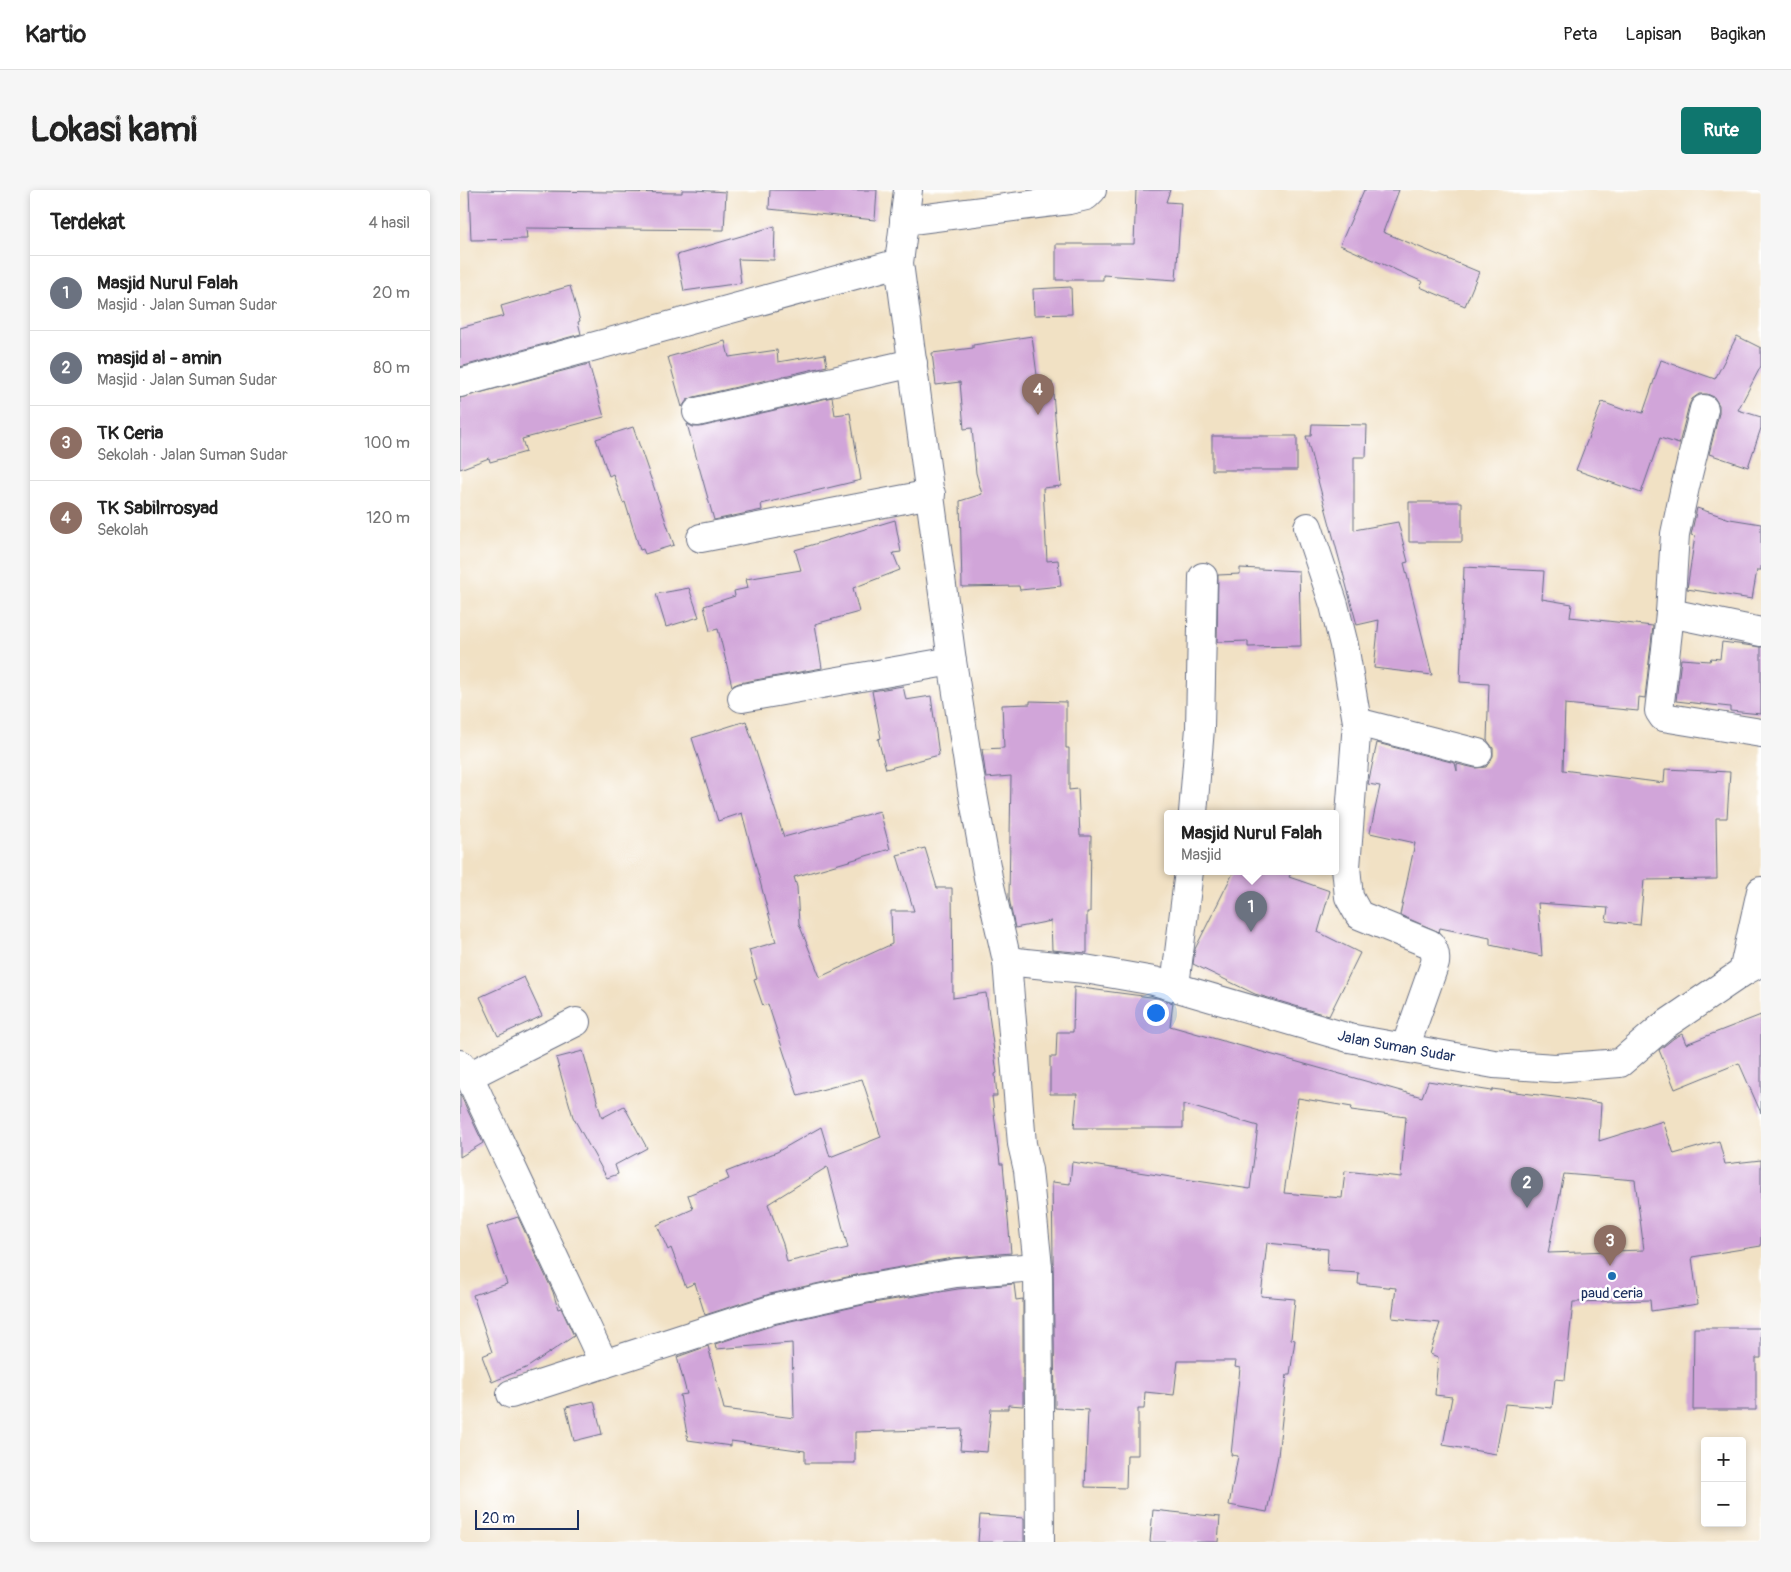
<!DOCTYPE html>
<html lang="id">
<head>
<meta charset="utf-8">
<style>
  :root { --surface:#fff; --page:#f6f6f6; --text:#222; --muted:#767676; --line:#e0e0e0; --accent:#0f766e }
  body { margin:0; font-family:Pangolin,sans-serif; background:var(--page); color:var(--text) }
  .controls { position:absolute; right:15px; bottom:15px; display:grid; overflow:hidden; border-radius:5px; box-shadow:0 2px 8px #0003 }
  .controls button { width:45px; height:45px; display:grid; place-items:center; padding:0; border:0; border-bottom:1px solid var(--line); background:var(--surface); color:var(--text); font:25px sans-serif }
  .scale { position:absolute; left:15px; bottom:12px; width:104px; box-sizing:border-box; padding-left:5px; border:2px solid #1b2f5e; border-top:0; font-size:14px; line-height:18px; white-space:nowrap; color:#1b2f5e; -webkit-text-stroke:4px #fff; paint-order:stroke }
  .you { position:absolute; left:695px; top:822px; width:18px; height:18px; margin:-12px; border:4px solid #fff; border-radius:50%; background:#1a73e8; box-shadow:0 0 0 8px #1a73e833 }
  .badge { display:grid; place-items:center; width:32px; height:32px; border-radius:50%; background:var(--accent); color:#fff; font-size:16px; font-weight:700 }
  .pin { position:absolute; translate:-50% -41px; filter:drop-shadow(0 1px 2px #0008) }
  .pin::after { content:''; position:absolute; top:26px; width:18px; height:15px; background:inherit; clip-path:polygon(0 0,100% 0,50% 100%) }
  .popup { position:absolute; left:704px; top:620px; width:175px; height:65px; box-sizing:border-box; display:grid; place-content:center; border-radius:5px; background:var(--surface); filter:drop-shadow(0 1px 4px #0005); font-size:16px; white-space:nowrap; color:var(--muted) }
  .popup b { font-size:19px; color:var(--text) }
  .popup::after { content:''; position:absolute; left:50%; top:100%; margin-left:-10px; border:10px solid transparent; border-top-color:var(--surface) }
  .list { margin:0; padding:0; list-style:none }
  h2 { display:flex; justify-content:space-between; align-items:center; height:65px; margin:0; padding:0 20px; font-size:21px }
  h2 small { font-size:16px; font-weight:400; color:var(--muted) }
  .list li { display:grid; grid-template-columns:32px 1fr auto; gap:15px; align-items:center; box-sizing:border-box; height:75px; padding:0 20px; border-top:1px solid var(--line) }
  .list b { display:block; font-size:19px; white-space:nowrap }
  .list p { margin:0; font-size:16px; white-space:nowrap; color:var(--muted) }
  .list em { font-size:16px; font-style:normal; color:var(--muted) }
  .map { position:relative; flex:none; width:1301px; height:1352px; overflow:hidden; border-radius:5px }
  header { display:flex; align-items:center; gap:30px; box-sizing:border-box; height:70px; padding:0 25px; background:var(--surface); border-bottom:1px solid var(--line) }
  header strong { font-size:24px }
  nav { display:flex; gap:28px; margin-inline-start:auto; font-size:18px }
  .intro { display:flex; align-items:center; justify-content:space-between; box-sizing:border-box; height:120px; padding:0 30px }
  h1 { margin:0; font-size:35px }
  .button { padding:12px 22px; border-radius:5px; background:var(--accent); color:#fff; font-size:18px; font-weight:700 }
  main { display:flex; gap:30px; padding:0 30px }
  aside { flex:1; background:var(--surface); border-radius:5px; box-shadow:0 2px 8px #0003 }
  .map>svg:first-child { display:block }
  .building { fill:#d1a5d9; fill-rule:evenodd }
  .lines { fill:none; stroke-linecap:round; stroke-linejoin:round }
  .minor-casing { stroke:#666d82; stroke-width:30 }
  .minor { stroke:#fff; stroke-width:28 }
  .poi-dot { fill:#1f6fb2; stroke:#fff; stroke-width:2 }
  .labels { text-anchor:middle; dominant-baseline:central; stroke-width:5; stroke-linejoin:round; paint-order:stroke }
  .street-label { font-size:15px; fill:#1b2f5e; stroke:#fff }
  .poi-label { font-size:15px; fill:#1b2f5e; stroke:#fff }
</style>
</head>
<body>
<header>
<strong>Kartio</strong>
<nav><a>Peta</a><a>Lapisan</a><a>Bagikan</a></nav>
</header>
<div class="intro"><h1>Lokasi kami</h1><a class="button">Rute</a></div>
<main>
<aside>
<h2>Terdekat<small>4 hasil</small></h2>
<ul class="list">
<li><span class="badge" style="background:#6b7280">1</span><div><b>Masjid Nurul Falah</b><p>Masjid · Jalan Suman Sudar</p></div><em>20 m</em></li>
<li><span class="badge" style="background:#6b7280">2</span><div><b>masjid al - amin</b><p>Masjid · Jalan Suman Sudar</p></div><em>80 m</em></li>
<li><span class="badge" style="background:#8d6e63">3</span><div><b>TK Ceria</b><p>Sekolah · Jalan Suman Sudar</p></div><em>100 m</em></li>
<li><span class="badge" style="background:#8d6e63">4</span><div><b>TK Sabilrrosyad</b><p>Sekolah</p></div><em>120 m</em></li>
</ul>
</aside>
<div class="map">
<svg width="1301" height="1352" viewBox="0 0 1301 1352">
  <rect width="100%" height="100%" fill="#fff"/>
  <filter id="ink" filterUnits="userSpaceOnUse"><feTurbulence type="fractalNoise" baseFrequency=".02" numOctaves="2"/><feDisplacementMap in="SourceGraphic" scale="10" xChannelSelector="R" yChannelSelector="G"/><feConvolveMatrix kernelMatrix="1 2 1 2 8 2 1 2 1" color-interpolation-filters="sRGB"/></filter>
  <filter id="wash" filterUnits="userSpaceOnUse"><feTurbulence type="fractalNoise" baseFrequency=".0096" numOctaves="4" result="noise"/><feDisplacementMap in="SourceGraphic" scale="20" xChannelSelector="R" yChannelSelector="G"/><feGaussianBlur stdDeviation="1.12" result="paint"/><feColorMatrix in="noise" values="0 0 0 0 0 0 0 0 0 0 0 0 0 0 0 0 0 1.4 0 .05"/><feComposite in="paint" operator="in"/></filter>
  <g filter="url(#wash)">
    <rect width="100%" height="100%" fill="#f1e1c4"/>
    <g id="blocks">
      <path class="building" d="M9 0 222 3V0H234L266 2 264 40 66 38 67 49 11 50Z
        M310 0H417L415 30 309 19Z
        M676 0H710L706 12 721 13 716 90 643 85V90H596V54H674Z
        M904 0H939L923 42 1019 82 1005 116 960 97 963 92 880 55Z
        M315 36 314 70 278 69 281 93 224 101 217 65Z
        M110 96 120 131 118 132 121 144 0 177V138L44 126 41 116Z
        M611 97 612 124 574 125 573 99Z
        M572 146 578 193 592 192 601 296 583 298 587 371 598 370 601 396 560 400 559 396 502 397 500 311 522 304 516 283 512 238 504 239 500 192 476 195 472 163 513 158V155Z
        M1277 146 1301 158V176L1278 220 1301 227V238L1288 277 1249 264 1259 223V215L1254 207 1247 204H1239L1232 209 1229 215 1219 254 1200 248 1181 303 1116 280 1142 212 1167 221 1168 219 1183 223 1201 170 1255 189Z
        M265 151 269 167 317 160 318 172 365 164 367 176 234 207 227 210 222 217 208 167Z
        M129 174 144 227 62 249 66 262 30 272 29 268 0 279V208Z
        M372 207 375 225 390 223 401 290 301 314 302 320 254 330 227 234 233 237H240Z
        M852 234 907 235 906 267H894V340L938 332 948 372 944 373 972 485 914 478 919 430 897 435 846 246H851Z
        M173 237 214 355 185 364 183 359 180 360 165 312 163 313 153 284 149 286 136 249Z
        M752 246H837V280H752Z
        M949 312H1002V352H949Z
        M1237 318 1270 329 1301 334V380H1297L1292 409 1227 399 1235 346 1231 345Z
        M435 330 441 362 433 363 440 380 393 398 399 422 355 434 362 478 279 493 272 496 258 439 250 441 244 416 275 406 274 401 288 398 286 389 341 380 335 360Z
        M1004 377 1084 381 1082 409 1112 414 1110 427 1193 436 1185 508 1179 507 1178 521 1105 514 1103 580 1204 593 1205 579 1270 582 1267 628H1256L1257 689 1184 690 1180 735 1146 731 1148 718 1078 713 1082 766 1030 755V748L980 738 979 742 940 725 955 653 910 643 920 596 908 594 917 553 995 573 997 581V574L1015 578 1026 577 1033 566V558L1027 550 1029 494 1000 492Z
        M780 378 839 381 841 456 788 457V451L757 452 758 385 780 384Z
        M229 398 239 427 206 437 196 404Z
        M1262 452 1301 457V524L1270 521V517L1216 511 1221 469 1250 471 1251 468 1260 469Z
        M443 496 446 510 471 506 479 565 426 579 418 549 421 548 412 501Z
        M570 511 606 512V558H609V600L618 599 620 646H631L630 722H627V763L592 760 591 731 555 738 551 719 549 707 551 586 526 588 522 559 544 558 542 515 570 514Z
        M286 531 324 647 420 621 430 659 334 687 337 697 339 734 360 787 432 754 431 721H454L437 665 465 658 477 698H492L493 808 526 803 537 883 535 884 537 906H532L540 974H543L551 1063 493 1068 401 1084 310 1104 245 1125 235 1093 226 1097 211 1058 208 1060 197 1035 233 1019 228 1005 269 989 266 982 317 962 361 937 370 967 421 947 402 889 338 906 308 814 303 816 294 790 297 789 289 760 316 752 282 623 258 631 232 548ZM367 977 388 1058 327 1072 323 1054 308 1014Z
        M774 681H832L829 687 870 701 858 742 900 763 869 826 795 804 733 774 735 759Z
        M64 787 82 826 38 846 20 807Z
        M614 797 698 808 713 813 710 836 962 907 968 891 1032 901V899L1141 913 1139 951 1203 931 1214 964 1259 951 1265 974 1301 970V1056L1232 1067 1238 1114 1191 1121 1190 1110 1113 1112 1105 1190 1095 1189 1092 1218 1045 1214 1036 1264 983 1255 992 1207 975 1205 978 1167 970 1164 980 1133 932 1128 936 1098 898 1094 899 1083 867 1081 868 1059 807 1053 801 1106 835 1109 831 1149 835 1150 830 1184H827L818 1266 807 1322 769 1315 778 1266 771 1265 780 1178 775 1177 776 1171H718L714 1205 685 1202 684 1219H678V1265H667L666 1298 625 1297 628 1220 595 1218 592 992 610 994 612 972 790 999 798 936 723 914V938H614L617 904H590V867H596L597 842H613ZM838 908 892 917 891 920 946 927 941 987 885 981 882 1008 824 1003ZM1104 984 1175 990 1184 1060 1088 1063Z
        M1301 825V923L1279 873 1215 899 1199 860 1214 848 1222 844 1226 854Z
        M123 861 142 928 164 916 187 958 155 975 158 984 147 988 113 927 96 868Z
        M0 904 23 953 0 967Z
        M58 1027 93 1102 98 1119 101 1118 114 1146 68 1177 32 1192 22 1166 32 1162 13 1105 47 1094 27 1037Z
        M554 1094 556 1110 563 1109V1216L548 1215V1219H531L527 1262 500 1260 502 1239 395 1242V1273H345V1261L271 1251V1256L228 1250 220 1205 227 1204 217 1167 248 1156 264 1219 334 1228 332 1153 256 1159 255 1154 317 1134 407 1114 498 1099Z
        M1234 1138H1301V1168H1296V1220H1233Z
        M134 1211 142 1244 114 1251 106 1217Z
        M693 1320 760 1327 758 1352H690Z
        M520 1325 564 1328V1352H518Z"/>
    </g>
  </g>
  <g filter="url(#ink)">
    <use href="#blocks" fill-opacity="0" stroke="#666d82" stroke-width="1"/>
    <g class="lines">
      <g class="minor-casing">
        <g id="minor">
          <path d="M448 0 439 73 492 471 512 599 528 687 547 771 562 954 568 980 578 1077 580 1352"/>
          <path d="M444 31 609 10 626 6 632 0"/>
          <path d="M0 193 439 73"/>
          <path d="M1244 219 1225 297 1215 344 1210 423 1199 521 1203 527 1301 543"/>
          <path d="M237 222 453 173"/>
          <path d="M848 337 874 415 884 455 897 532 886 677 889 707 899 725 970 754C975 760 976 765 975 773L945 858"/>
          <path d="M241 348 471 304"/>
          <path d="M1210 423 1301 442"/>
          <path d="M282 508 492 471"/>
          <path d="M897 532 1018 563"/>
          <path d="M733 623 740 538 743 387"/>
          <path id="s1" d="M547 771 625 779 694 791 889 848 1034 874 1095 878 1160 873 1202 837 1283 782 1301 772"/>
          <path d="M1283 782 1301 701"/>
          <path d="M715 796 729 681"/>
          <path d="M0 874 9 886 144 1174"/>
          <path d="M9 886 116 832"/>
          <path d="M51 1204 313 1119 404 1099 496 1083 578 1077"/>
        </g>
      </g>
      <use href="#minor" class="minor"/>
    </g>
  </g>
  <circle class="poi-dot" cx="1152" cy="1086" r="5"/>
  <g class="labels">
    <g class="street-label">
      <text stroke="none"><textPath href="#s1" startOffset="400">Jalan Suman Sudar</textPath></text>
    </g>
    <g class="poi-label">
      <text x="1152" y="1103">paud ceria</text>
    </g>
  </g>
</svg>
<div class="controls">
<button>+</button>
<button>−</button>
</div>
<div class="scale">20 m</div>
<div class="you"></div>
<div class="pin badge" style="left:791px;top:742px;background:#6b7280">1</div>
<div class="popup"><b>Masjid Nurul Falah</b>Masjid</div>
<div class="pin badge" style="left:1067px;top:1018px;background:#6b7280">2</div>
<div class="pin badge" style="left:1150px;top:1076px;background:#8d6e63">3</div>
<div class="pin badge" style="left:578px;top:225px;background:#8d6e63">4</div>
</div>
</main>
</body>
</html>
